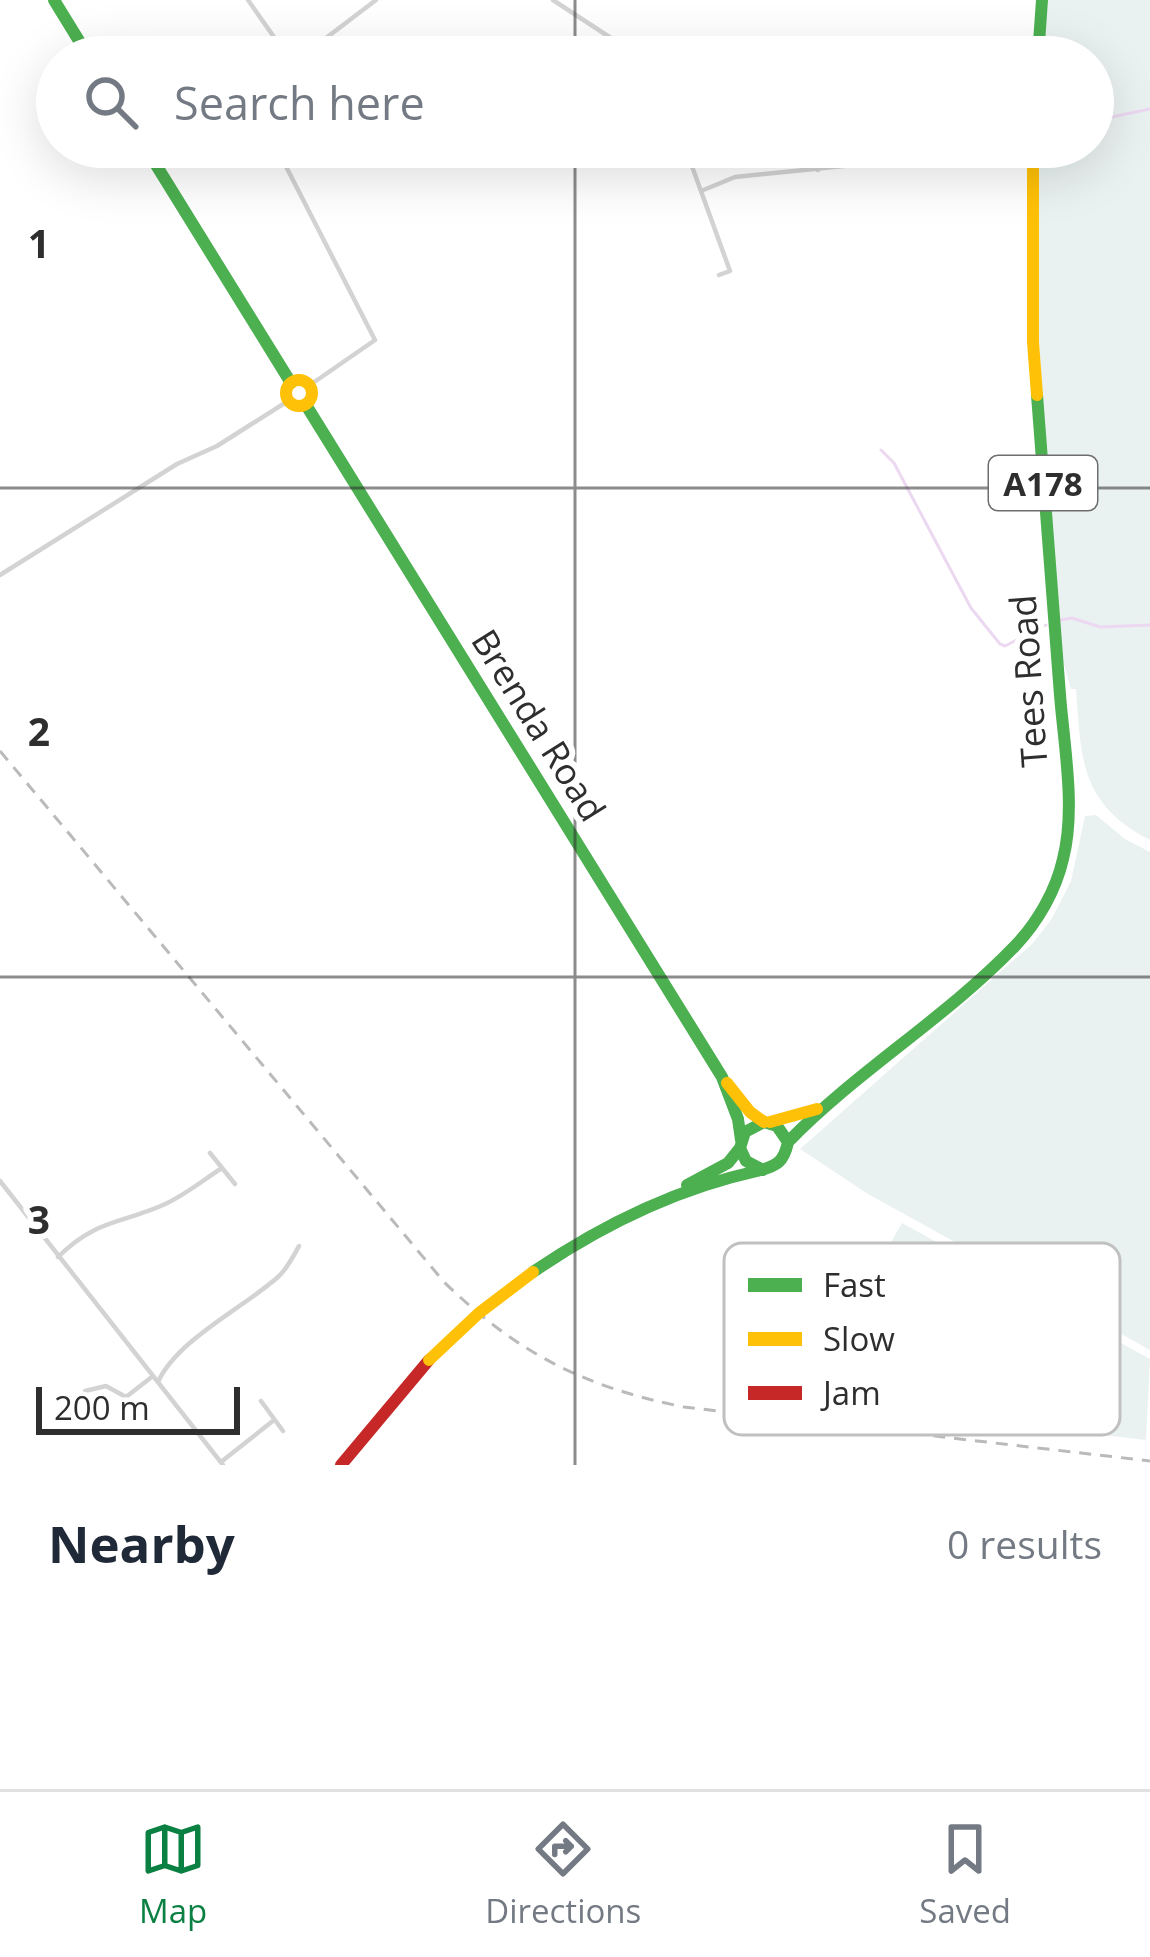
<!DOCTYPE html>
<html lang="en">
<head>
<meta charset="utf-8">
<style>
  :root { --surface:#fff; --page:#f6f6f7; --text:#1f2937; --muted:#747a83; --line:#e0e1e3; --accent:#0b8043 }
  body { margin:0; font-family:"Open Sans",sans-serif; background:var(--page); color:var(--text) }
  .scale { position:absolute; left:36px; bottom:30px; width:204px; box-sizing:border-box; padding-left:12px; border:6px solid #2e2e2e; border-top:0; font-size:33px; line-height:42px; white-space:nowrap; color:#2e2e2e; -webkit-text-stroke:9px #fff; paint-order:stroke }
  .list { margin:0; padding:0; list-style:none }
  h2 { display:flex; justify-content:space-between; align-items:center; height:156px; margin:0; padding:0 48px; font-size:51px }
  h2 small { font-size:39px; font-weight:400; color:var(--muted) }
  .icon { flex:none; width:66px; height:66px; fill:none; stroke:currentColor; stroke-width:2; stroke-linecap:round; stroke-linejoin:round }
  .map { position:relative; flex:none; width:1150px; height:1465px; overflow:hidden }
  .search { position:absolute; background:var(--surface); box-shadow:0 12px 48px #0002; left:36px; right:36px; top:36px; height:132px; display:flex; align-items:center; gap:30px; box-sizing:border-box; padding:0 42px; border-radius:66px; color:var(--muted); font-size:45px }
  .sheet { height:324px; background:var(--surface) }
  nav { display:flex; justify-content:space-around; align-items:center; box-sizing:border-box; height:168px; border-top:3px solid var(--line); background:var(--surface); font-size:33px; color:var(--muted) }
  nav a { display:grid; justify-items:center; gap:6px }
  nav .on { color:var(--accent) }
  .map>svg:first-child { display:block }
  .green { fill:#eaf2f1 }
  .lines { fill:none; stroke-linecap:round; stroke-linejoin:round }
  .stream { stroke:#ecd8f1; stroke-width:3 }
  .street { stroke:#d3d3d3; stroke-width:4.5 }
  .fast { stroke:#4caf50; stroke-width:12 }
  .slow { stroke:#ffc107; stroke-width:12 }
  .jam { stroke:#c62828; stroke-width:12 }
  .rail { stroke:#bababa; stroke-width:3; stroke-dasharray:12 9; stroke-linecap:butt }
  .slow-bridge { stroke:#ffc107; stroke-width:12 }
  .grid { fill:none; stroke:#2e2e2e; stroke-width:3; stroke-opacity:0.55 }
  .labels { text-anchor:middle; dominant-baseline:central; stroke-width:12; stroke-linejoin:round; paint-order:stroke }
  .shield { fill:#fff; stroke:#6d6d6d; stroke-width:3 }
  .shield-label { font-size:33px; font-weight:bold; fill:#2e2e2e }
  .street-label { font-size:36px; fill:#2e2e2e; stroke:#fff }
  .key { fill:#fff; stroke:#c0c0c0; stroke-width:3 }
  .key-label { font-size:33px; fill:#2e2e2e }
  .grid-label { font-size:39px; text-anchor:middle; font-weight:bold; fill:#2e2e2e; stroke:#fff; stroke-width:12; stroke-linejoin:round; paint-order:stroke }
</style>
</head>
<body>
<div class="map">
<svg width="1150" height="1465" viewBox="0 0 1150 1465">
  <rect width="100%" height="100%" fill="#fff"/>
  <path class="green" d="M1048 0H1150V840C1080 804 1081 759 1076 689H1071L1062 658 1048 502 1060 499 1059 469 1049 468 1046 463 1035 266 1038 147H1093V57H1043Z
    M1096 815 1125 839 1150 852V1350L868 1194 800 1149 1032 944 1051 920 1071 881 1085 816Z
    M902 1223 1150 1359 1146 1440 825 1403 852 1310Z"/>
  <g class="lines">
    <path class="stream" d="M1093 121 1150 109
      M881 450 894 463 971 608 1000 644 1005 646 1046 625
      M1060 620 1072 618 1100 627 1150 625"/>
    <path class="street" d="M248 0 288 57
      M553 0 640 57
      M301 57 376 0
      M276 147 375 340 310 385
      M685 147 730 271 719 275
      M814 147 818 170
      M701 191 735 177 883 162
      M0 575 177 464 217 446 288 401
      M210 1153 235 1184
      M0 1181 223 1465
      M58 1257C95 1220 120 1224 163 1205 184 1196 203 1180 222 1168
      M158 1382C177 1340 243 1308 278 1277 287 1269 293 1257 299 1246
      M85 1391 106 1386 126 1397
      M261 1401 283 1431
      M123 1417 126 1397 153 1376
      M221 1462 274 1420"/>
    <path class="fast" d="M54 0 89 57
      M1038 57 1042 0
      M145 147 291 383
      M306 405 722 1077 738 1119 741 1140
      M788 1142C858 1070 946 1018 1015 946 1038 922 1056 890 1063 859 1076 809 1064 746 1060 695 1052 595 1045 495 1037 395
      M687 1185 728 1163 740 1148
      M533 1272C602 1225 675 1189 757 1171 777 1166 784 1162 788 1142L777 1126 764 1122 745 1132 740 1148 746 1161 763 1170"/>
    <path class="slow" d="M1033 147V342L1037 395
      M286 393a13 13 0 1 1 26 0a13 13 0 1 1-26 0Z
      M727 1083 750 1112 764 1122
      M770 1122 817 1109"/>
    <path class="jam" d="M341 1465 429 1360"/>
    <path class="rail" d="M0 751 444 1282C517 1353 584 1387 684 1407L1150 1461"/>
    <path class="slow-bridge" d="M429 1360 479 1313 533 1272"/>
  </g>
  <path class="grid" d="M575 0V57M575 147V1465M0 488H1150M0 977H1150"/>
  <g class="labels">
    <rect class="shield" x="989" y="456" width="108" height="54" rx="9"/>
    <g class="shield-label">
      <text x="1043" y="483">A178</text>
    </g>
    <g class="street-label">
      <text transform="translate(1028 681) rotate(-94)">Tees Road</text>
      <text transform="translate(539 725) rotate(58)">Brenda Road</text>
    </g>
  </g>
  <rect x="724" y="1243" width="396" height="192" rx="18" class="key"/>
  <rect x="748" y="1278" width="54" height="14" fill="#4caf50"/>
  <rect x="748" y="1332" width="54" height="14" fill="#ffc107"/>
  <rect x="748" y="1386" width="54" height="14" fill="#c62828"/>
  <g class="key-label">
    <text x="823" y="1297">Fast</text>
    <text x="823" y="1351">Slow</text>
    <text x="823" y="1405">Jam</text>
  </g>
  <g class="grid-label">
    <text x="39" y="258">1</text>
    <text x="39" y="746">2</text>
    <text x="39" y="1234">3</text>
  </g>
</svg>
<div class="scale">200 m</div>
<div class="search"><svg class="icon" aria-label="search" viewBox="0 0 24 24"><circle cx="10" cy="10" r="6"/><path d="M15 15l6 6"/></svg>Search here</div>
</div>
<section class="sheet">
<h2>Nearby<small>0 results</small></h2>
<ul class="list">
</ul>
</section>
<nav>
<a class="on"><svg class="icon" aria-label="map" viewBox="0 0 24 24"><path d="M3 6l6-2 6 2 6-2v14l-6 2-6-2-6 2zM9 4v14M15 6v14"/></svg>Map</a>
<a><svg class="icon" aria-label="directions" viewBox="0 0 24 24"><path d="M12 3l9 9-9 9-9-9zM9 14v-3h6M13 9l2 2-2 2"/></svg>Directions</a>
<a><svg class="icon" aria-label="saved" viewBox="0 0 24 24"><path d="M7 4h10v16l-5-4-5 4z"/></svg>Saved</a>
</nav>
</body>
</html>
